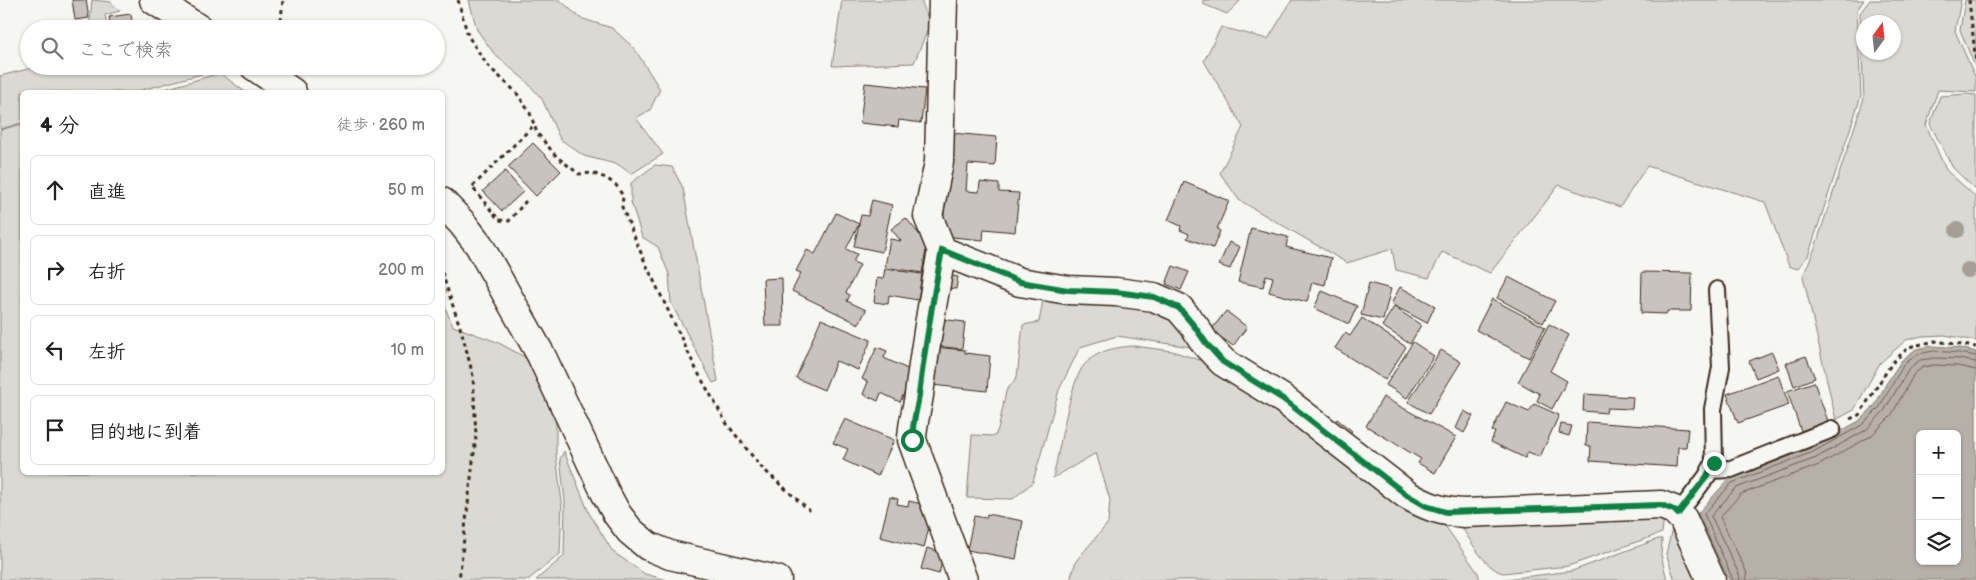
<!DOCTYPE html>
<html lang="ja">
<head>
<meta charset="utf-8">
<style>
  :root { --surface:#fff; --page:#f2f2f2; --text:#222; --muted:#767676; --line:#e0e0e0 }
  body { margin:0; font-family:"Balsamiq Sans","Klee One",sans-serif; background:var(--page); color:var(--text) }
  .controls { position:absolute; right:15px; bottom:15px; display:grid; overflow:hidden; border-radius:8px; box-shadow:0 1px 4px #0004 }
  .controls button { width:45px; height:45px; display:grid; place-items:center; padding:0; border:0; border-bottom:1px solid var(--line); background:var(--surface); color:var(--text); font:25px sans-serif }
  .compass { position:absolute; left:1856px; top:15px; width:45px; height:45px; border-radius:50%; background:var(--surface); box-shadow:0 1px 4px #0004; rotate:15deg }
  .stop { position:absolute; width:15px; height:15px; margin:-11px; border:4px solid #0b8043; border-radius:50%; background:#fff }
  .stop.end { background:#0b8043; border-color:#fff; box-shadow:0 1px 5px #0008 }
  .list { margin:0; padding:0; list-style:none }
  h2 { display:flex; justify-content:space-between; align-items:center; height:65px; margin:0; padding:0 20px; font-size:21px }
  h2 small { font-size:16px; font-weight:400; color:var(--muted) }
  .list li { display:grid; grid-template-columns:32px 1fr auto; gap:15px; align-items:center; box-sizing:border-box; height:70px; margin:0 10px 10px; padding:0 10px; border:1px solid var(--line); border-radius:8px }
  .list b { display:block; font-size:19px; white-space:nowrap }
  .list em { font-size:16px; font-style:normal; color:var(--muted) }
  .icon { flex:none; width:28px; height:28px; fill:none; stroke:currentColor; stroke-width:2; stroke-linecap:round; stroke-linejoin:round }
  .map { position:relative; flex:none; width:1976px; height:580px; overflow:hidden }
  .search { position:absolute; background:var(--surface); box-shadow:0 1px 4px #0004; left:20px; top:20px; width:425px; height:55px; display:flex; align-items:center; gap:12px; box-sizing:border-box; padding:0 18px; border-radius:28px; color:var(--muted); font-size:19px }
  .panel { position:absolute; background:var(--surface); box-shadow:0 1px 4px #0004; left:20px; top:90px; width:425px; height:385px; border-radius:8px }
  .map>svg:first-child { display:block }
  .green { fill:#dad9d3; stroke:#8a8278; fill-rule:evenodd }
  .water { fill:#b6b0a9; stroke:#857a71; fill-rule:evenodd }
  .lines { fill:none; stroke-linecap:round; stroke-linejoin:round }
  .shore { stroke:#6c6056; stroke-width:1 }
  .building { fill:#c8c3be; stroke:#3b2a1e }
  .service-casing { stroke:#3b2a1e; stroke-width:20 }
  .minor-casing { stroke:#3b2a1e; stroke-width:31 }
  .tertiary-casing { stroke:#3b2a1e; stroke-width:31 }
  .path { stroke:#3b2a1e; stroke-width:3; stroke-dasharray:4 4; stroke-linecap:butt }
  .service { stroke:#f6f6f2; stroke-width:16 }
  .minor { stroke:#f6f6f2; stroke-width:28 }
  .tertiary { stroke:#f6f6f2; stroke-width:28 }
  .tree { fill:#a59e96 }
  .route { stroke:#0b8043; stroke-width:6 }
</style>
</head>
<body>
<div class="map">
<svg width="1976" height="580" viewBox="0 0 1976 580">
  <rect width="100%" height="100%" fill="#f6f6f2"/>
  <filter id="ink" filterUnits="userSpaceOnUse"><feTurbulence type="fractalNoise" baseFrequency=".02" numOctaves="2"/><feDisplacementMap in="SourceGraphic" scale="10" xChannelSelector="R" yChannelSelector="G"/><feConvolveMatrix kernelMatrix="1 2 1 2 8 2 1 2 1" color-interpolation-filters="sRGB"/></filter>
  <g filter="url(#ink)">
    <path class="green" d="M92 0 111 2 120 11 105 15 108 29H89Z
      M469 0H560L580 18 612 28 634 48 660 89 650 110 636 118 663 154 631 174 619 165 584 156 560 139 542 99 525 80 495 55 477 30Z
      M842 0H921L930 24 914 63 832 66Z
      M1203 0H1241L1227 14 1203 4Z
      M1292 0H1864L1857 10 1861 96 1808 256 1797 269 1789 266 1765 202 1647 166 1620 207 1559 185 1490 273 1442 252 1429 278 1396 270 1392 249 1347 263 1239 200 1220 173 1243 127 1204 61 1221 27 1268 39Z
      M1870 0H1961L1955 31 1976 79V92L1938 90 1926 125 1946 170 1976 197V341L1945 335 1922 336 1906 340 1880 363 1854 410 1836 420 1803 276 1815 248 1864 98 1860 13ZM1864 22H1894V52H1864Z
      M1965 0H1976V69L1960 30Z
      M40 66H210L217 70 134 92H22V123L0 129V76Z
      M220 73 245 92H155Z
      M1966 94 1976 95V190L1953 168 1930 124 1940 96Z
      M22 124V472H442L443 303 453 326 497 342 532 361 556 416V456L562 502 560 554 528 580H0V130Z
      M655 165 672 167 683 188 718 381 713 383 671 303 669 274 658 247 642 237 631 202V183Z
      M1043 300 1157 309 1180 325 1197 348 1117 336 1080 347 1059 390 1033 482 1013 499 967 498 972 435 995 436 999 426 1006 391 1017 377 1023 325 1039 322Z
      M1134 346 1172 351 1206 362 1446 527 1478 573 1480 580H1070L1076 561 1108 523 1110 500 1096 453 1053 478C1059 454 1070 379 1085 364 1098 350 1117 347 1134 346Z
      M564 451 589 513 613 552 645 574 667 580H536L564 556 565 501 560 459Z
      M1456 517 1664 518 1662 533 1568 566 1503 573C1484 569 1466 533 1456 517Z
      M1674 520 1702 580H1675L1666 554Z
      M1658 539H1662L1661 555 1667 580H1498L1572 571Z"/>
    <path class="water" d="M1933 346 1961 348 1976 352V580H1729L1698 513 1729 479 1812 447 1859 421 1875 405 1886 384 1901 361 1916 349ZM1920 434H1957V561H1920Z"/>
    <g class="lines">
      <path class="shore" d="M1733 580 1704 514 1732 483 1813 452 1862 425 1879 408 1904 364 1918 354 1934 351 1960 353 1976 356
        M1740 580 1739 574 1711 516 1736 488 1816 458 1866 430 1884 411 1909 369 1920 360 1934 358 1959 359 1976 362
        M1747 580 1746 571 1720 517 1741 494 1819 465 1871 436 1891 416 1914 374 1923 367 1934 365 1958 366 1976 370"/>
    </g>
    <path class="building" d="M72 0H86L89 18 75 20Z
      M131 14 133 29H111L109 17Z
      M865 83 925 89 921 123 899 120 898 127 860 123Z
      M951 133 997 137 995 166 968 164 966 191 979 192 980 182 999 184V192L1019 193 1015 232 984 229 983 240 942 236Z
      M533 143 561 171 536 196 508 167Z
      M505 171 523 192 502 211 483 191Z
      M1184 182 1229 201 1217 229 1220 231 1213 248 1187 238 1189 234 1180 230 1181 226 1168 220Z
      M872 200 892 205 882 252 854 246 861 215 868 216Z
      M836 213 859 224 846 249 857 254 853 262 860 265 846 293 850 295 847 301 866 310 859 324 792 291 801 273 796 271 807 250 815 254Z
      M906 218 927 244 922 273 885 267 890 239 901 241 891 229Z
      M1251 228 1288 237 1286 247 1331 258 1325 285 1312 282 1307 302 1269 292 1273 277 1266 275 1263 287 1238 282Z
      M1229 242 1240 247 1230 269 1219 265Z
      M1173 266 1189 272 1181 290 1166 284Z
      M885 269 922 274 918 300 889 295 888 304 874 302 877 278 883 279Z
      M1642 272 1692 273 1691 311H1667V314L1641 313Z
      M944 274 958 277 956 289 942 287Z
      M1508 277 1555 301 1543 323 1497 298Z
      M782 278 783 326H765L763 279Z
      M1369 283 1391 289 1383 320 1361 315Z
      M1400 287 1435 306 1427 323 1391 304Z
      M1322 291 1357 306 1349 324 1314 308Z
      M1492 299 1545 327 1529 358 1476 330Z
      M1394 307 1421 325 1410 344 1382 326Z
      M1226 311 1247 327 1233 346 1211 330Z
      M1362 318 1406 347 1385 380 1335 348 1345 333 1350 336Z
      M821 319 871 340 858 370 836 361 824 390 796 378Z
      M940 319 965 322 962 349 936 346Z
      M1549 324 1569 335 1550 371 1567 381 1552 409 1537 401 1540 394 1518 382Z
      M1413 342 1434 356 1407 398 1386 385Z
      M877 347 887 351 884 358 914 372 900 402 881 393 878 401 863 394 868 382 862 379Z
      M935 347 965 350V353L990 356 987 391 932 385Z
      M1441 350 1461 362 1429 414 1408 402Z
      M1772 352 1779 369 1756 378 1749 361Z
      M1806 356 1815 378 1794 386 1786 363Z
      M1778 375 1789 405 1738 423 1727 394Z
      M1814 382 1828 421 1801 431 1787 391Z
      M1584 394 1633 397 1632 409 1607 408 1606 413 1583 411Z
      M1383 397 1456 437 1435 473 1418 463 1421 459 1366 426Z
      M1506 402 1529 412 1534 404 1559 415 1540 457 1528 452 1525 458 1491 442 1495 432 1492 431Z
      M1464 411 1473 416 1464 433 1456 428Z
      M845 419 894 440 878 476 843 460 848 449 833 443Z
      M1337 419 1352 431 1345 439 1331 426Z
      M1587 422 1688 429 1686 447H1678L1677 467 1590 461 1591 446H1586Z
      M1561 424 1572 426 1569 436 1559 433Z
      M890 497 898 499 897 504 908 506 909 501 930 506 931 518 924 548 880 537Z
      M987 514 1023 521 1016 559 967 550 974 516 986 518Z
      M927 548 944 553 939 574 921 569Z"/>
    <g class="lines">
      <g class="service-casing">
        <path id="service" d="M1710 470 1731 469 1832 429
          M1678 514 1707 476 1714 463 1713 409 1721 367 1717 290"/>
      </g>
      <g class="minor-casing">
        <path id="minor" d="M442 202 462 223 479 245 541 355 606 494 617 514 630 531 648 546 670 555 777 580
          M942 251 928 216 939 162 943 0
          M963 580 912 440C912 424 917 410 919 395 925 346 933 299 942 251L1020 282 1068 290 1116 292 1154 297 1179 308 1195 327 1205 343 1223 362 1283 399 1407 495C1426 506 1441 512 1464 513L1661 505 1674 510 1683 519 1711 580"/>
      </g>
      <g class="tertiary-casing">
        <path id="tertiary" d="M154 0 199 29
          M254 66 292 92"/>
      </g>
      <path class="path" d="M458 0 468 36 488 66 516 92 530 113 537 133 557 157 579 174 592 173 606 178 616 185 623 196 622 207 644 260 697 371 727 424 761 467 810 511
        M1969 0 1976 63
        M280 29 283 0
        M526 201 509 221 499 220 472 187 534 125
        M442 273 462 333 473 376 476 436 459 580
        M1850 419 1859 415 1892 363 1909 347 1935 341 1976 347"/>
      <use href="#service" class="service"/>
      <use href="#minor" class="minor"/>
      <use href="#tertiary" class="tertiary"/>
    </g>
    <g class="tree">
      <circle cx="1957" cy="230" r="8"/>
      <circle cx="1968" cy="270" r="8"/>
    </g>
  </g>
  <g class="lines" filter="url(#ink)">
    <path class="route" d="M912 440C912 424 917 410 919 395 925 346 933 299 942 250L1020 282 1068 290 1116 292 1154 297 1179 308 1195 327 1206 343 1223 362 1283 399 1407 495 1426 506 1446 512 1661 505 1674 510 1678 514 1707 476 1714 463"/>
  </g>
</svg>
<div class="controls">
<button>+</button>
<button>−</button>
<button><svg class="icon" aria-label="layers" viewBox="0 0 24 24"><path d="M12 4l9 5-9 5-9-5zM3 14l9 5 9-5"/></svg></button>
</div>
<svg class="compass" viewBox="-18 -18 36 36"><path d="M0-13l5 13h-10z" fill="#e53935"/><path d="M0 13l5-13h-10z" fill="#767676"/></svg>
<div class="stop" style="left:912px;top:440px"></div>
<div class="stop end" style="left:1714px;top:463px"></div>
<div class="search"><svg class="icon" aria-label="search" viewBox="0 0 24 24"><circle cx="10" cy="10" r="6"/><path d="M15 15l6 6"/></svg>ここで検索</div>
<section class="panel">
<h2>4 分<small>徒歩 · 260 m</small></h2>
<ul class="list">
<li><svg class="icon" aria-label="ahead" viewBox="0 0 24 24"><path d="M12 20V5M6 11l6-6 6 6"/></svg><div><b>直進</b></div><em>50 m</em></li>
<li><svg class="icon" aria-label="right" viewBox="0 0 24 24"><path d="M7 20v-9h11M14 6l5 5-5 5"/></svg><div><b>右折</b></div><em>200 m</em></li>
<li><svg class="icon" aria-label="left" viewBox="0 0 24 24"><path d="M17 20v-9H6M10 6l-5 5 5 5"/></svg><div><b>左折</b></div><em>10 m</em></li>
<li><svg class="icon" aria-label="arrive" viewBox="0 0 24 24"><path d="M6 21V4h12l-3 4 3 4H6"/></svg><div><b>目的地に到着</b></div></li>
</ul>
</section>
</div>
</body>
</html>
